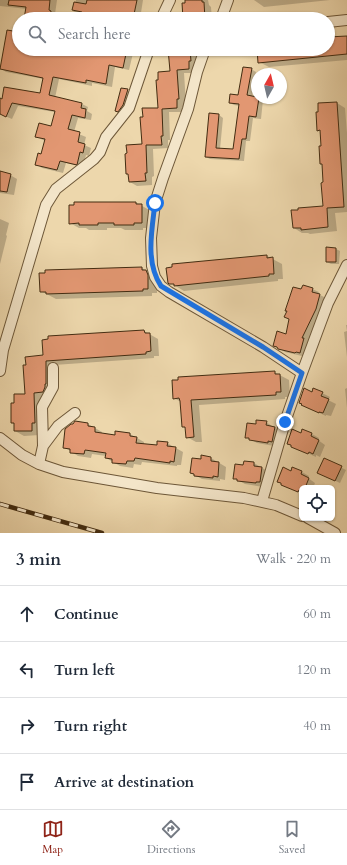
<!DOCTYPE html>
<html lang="en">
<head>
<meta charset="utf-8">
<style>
  :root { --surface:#fff; --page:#f6f6f7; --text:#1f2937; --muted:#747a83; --line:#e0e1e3; --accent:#8f2418 }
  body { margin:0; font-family:Cardo,serif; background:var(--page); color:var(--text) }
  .controls { position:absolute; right:12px; bottom:12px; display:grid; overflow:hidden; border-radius:6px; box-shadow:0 1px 3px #0004 }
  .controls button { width:36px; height:36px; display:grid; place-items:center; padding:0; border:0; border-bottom:1px solid var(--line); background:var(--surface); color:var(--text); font:20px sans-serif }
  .compass { position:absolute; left:251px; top:68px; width:36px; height:36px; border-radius:50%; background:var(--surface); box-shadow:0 1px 3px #0004; rotate:8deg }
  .stop { position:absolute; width:12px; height:12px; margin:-9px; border:3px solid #1a73e8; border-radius:50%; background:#fff }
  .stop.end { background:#1a73e8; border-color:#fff; box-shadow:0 1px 4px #0008 }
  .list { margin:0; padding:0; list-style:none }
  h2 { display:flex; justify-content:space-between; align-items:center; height:52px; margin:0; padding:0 16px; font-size:17px }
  h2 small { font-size:13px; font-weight:400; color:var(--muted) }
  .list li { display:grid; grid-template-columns:26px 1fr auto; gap:12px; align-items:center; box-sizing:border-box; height:56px; padding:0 16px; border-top:1px solid var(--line) }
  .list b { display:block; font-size:15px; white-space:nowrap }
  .list em { font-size:13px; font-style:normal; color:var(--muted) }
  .icon { flex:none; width:22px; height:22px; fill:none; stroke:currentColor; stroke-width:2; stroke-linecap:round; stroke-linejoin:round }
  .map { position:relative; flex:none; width:347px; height:533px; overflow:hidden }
  .search { position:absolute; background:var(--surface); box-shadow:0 1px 3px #0004; left:12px; right:12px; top:12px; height:44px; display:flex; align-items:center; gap:10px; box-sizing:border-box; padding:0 14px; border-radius:22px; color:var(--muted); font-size:15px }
  .sheet { height:276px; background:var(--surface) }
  nav { display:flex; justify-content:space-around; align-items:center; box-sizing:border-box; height:56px; border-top:1px solid var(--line); background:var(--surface); font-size:11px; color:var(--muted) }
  nav a { display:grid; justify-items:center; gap:2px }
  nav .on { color:var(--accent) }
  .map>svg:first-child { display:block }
  .shadow { fill:#0003 }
  .building { fill:#e29772; stroke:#422c11 }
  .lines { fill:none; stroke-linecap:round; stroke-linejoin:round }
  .street-casing { stroke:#6d5738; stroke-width:12 }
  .street { stroke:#f3e5c9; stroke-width:10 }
  .rail-casing { stroke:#422c11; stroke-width:4.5 }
  .rail { stroke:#f3e5c9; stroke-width:3; stroke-dasharray:9; stroke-linecap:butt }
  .route { stroke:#1a73e8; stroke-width:5 }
</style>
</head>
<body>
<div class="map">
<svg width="347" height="533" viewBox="0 0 347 533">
  <rect width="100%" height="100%" fill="#edd7ac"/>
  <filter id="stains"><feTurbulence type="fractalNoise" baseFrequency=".005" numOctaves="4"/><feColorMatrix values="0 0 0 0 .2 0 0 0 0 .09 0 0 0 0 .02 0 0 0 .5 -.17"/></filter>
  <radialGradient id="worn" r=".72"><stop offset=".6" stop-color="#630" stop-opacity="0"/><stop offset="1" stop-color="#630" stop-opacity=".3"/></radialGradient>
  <path class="shadow" d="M0 0H57L55 14 57 15 56 19H25L27 9 0 6Z
    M76 0H143L140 19H72Z
    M186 0H208L209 5 211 7 212 19H184Z
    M254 0H330L264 7Z
    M19 33V49H134L129 70 115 67 112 87 92 83V86L59 79 55 98 82 104 88 107 87 111 92 114 91 120 78 118 74 132 86 137 84 145 91 148 89 156 86 155 83 167 66 163 63 173 42 168 36 164 41 155 45 141 37 137 52 127 55 112 18 106 12 119 0 114V100L41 94 44 79 6 72 0 68Z
    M347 37V60L269 67 259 62 258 49H328V38Z
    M169 49H197L198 64 196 73H184L186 103H184V112H169L170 140H168V148L153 149 154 176 152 177V185L137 186 130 182 129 175 127 173 143 145 144 118 159 108 171 72Z
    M251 69 256 72 252 97 259 98 263 100 261 119 253 118 250 141H246L244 161 210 159 206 157 219 115 223 118 220 149 234 150 240 106 234 105 230 103 239 96Z
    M122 89 133 93 121 114 116 111Z
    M337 103 345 108 347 133V212L335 213 337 231 310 234 308 233H302L294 228 324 207 323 165 321 164V131L318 130Z
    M0 172 10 175 17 179 14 195 0 193Z
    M135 202 151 211V228H143V230H125L121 228H107V230H89L86 228H79L70 223Z
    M0 219 9 223 6 235 7 236 0 264Z
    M327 248 336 249 340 251 339 264H331L327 262Z
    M267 256 282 264 283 279H278V281L184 291 169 282Z
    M142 268 151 274 157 281V293H152V296L56 299 41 291Z
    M312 289 319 292 318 294 326 298 307 356 302 355V356L285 352 274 345 286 335 302 290Z
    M346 325H347V357L344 332 347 331Z
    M144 331 158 339 159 356H154V358L54 365 51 397H42L40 435 24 436 15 431V424L12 423 15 404 26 395 27 366 44 356Z
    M274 372 289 380 290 397H285V399L199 405 202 442H196L187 437 186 428 183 427 181 402 174 398Z
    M347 388V408L345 389Z
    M314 389 330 397 328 400 336 404 331 416 326 415V416L302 405Z
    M266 422 281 432 274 446 257 443 246 437 256 425Z
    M88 424 102 432V434L116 436 130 434 144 442V445L158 446 167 443 183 452 181 465H177V466L142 462 141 465 134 464 133 468 120 466 106 458V456L92 454 91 458 78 456 64 447Z
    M301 434H312L319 438 318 440 325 445 320 457 316 455V457L292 446Z
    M202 456 211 458 226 467 225 480 220 479V481L202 479 191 473 202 460Z
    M324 459 346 470 340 483 323 475Z
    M245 462 254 463 269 472 263 487 245 484 234 478 244 466Z
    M292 472H302L309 476 308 478 315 483 313 488H302V493L282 484Z"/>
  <path class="building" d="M9 0H50L49 10 51 11 50 19H24L26 7 8 5Z
    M87 0H137L133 19H115L92 15 91 19 81 17 82 12 72 10 74 2 86 4Z
    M185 0H202V2H204L205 19H183L182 3H185Z
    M7 30 19 32V49H127L123 68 109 65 106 84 86 80V83L53 77 49 95 82 103 81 108 86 109 85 118 72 115 68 129 80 132 78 142 85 144 83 153 80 152 77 165 60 161 57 170 35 165 38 153 41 154 45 139 35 137 39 123 51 126 55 111 12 103 6 117 0 114V98L2 99 4 87 40 93 43 78 0 69Z
    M347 36V54L258 63 257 49H328V37Z
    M168 49H190L191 61H189V69L177 70 179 99H177V108L162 109 163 136H161L162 145H146L147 173H145L146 181 129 182 128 174H126L125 154 127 153 126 145 142 144 140 117H143L142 108H158L156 80H158V72L170 71Z
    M243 67 252 68 247 95 257 97V98H259L256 117 249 116 246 139H242L239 159 205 157 209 113 219 114 216 148 233 149 239 104 229 103 230 94 238 95Z
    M121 88 128 89 123 105 118 112 115 111Z
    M337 102 344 207 327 208 328 227 301 230V228H293L291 210H298V208L323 206 321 183 323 182 322 164H320L319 146H321L320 130 317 131 316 112H318V103Z
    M0 171 11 174 7 192 0 191Z
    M74 202H136V204H142V223H134V225H114V223H98V225H79V223L69 224V205H74Z
    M326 247 336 248V262H326Z
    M267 255V258L273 257 274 274H269V276L174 286V284H169L168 283 166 268 172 267V264Z
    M142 267V270H146L148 275V289H143V291L46 294V292H40L39 273H45V270Z
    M303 285 313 288 312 292 320 294 316 309 302 338H304L300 353 296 352 295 353 278 349 277 347 273 346 277 331 286 334 289 319 284 317 287 311H285L293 287 301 289Z
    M144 330 145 333H150L151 351 146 352V354L46 361V384H45V387L43 392 34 393 35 423H32V431H14V423H11V403H14V394H25L23 365H26L25 357 43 355 42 340 48 339V336Z
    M275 371V374H280L281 392H276V395L191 400 194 437 186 438 185 427H182L180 401 179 398 173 399 172 380H178V377Z
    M304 388 312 392 313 388 323 392 321 396 329 399 323 413 319 412V413L301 405 302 404 299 403Z
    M256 420 267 421 266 425 275 427 272 442 268 441V443L249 440V438H245L247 423 256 424Z
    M75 421 88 423V426L95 427V432L115 435V431L130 433V436L137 437 136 443 157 445V441L168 442 167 446 176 447 174 462 170 461V463L135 458 134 461H127L126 464 112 463V459L105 458 106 453 85 450 84 454 70 453V449L63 448 65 429 71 424H73Z
    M292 429 301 433 302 429 312 433 311 436 319 440 313 454 309 452 308 454 291 447V445L287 444Z
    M201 455 211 457V461L219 462 218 477 213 476V478L194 476V474L190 473 192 458 201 459Z
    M324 458 342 466 335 481 317 473Z
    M244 461 254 462V466L262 467 260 482H256V483L237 481V479H233L235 464 243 465Z
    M283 467 291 471 292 467 302 471 301 474 309 478 305 488H302V491L299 490 298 492 281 485V483L277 482Z"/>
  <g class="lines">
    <g class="street-casing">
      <path id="street" d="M161 19 170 0
        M221 19 228 0
        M328 22 347 20
        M205 49 197 72 188 109 163 178 155 203 151 238 152 266 155 277 161 286 169 292 263 347 302 373
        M0 371 3 350 46 205 56 189 94 159 100 152 106 137 129 108 149 49
        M0 438 22 455 39 464 63 472 157 488 244 498 276 505 302 516
        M43 446 58 426 75 413
        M39 464 43 446 42 407 53 387V368
        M262 501 285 422 302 373 328 303 347 265
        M308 518 335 533"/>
    </g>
    <use href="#street" class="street"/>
    <g class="rail-casing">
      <path id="rail" d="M0 504 102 533"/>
    </g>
    <use href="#rail" class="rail"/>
  </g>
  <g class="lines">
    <path class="route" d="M155 203C152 230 145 262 161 286L263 347 302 373 285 422"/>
  </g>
  <rect width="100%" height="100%" filter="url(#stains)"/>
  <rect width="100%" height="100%" fill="url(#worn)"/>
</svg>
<div class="controls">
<button><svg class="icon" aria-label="locate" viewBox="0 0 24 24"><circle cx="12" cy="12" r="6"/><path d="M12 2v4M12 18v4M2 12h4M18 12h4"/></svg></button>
</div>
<svg class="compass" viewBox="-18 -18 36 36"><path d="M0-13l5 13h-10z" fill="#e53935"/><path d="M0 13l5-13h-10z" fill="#747a83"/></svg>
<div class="stop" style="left:155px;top:203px"></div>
<div class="stop end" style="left:285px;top:422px"></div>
<div class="search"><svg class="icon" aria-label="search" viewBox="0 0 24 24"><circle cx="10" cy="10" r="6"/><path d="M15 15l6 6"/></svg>Search here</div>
</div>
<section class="sheet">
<h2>3 min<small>Walk · 220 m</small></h2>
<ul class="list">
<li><svg class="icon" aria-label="ahead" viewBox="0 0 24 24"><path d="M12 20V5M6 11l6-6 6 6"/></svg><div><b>Continue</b></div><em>60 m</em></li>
<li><svg class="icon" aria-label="left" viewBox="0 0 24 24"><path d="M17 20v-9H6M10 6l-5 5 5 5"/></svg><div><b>Turn left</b></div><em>120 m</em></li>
<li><svg class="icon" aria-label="right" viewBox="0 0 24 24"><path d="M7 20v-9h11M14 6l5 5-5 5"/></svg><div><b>Turn right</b></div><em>40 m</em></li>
<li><svg class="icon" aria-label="arrive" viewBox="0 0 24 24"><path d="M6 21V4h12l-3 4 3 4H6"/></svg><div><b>Arrive at destination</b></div></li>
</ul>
</section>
<nav>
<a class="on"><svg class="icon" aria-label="map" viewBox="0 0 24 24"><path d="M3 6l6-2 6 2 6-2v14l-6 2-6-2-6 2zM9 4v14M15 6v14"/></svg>Map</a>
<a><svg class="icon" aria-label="directions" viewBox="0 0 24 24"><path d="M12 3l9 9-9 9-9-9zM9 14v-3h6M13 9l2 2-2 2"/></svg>Directions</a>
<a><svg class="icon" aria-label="saved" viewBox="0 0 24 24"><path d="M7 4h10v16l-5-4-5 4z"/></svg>Saved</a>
</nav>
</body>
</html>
